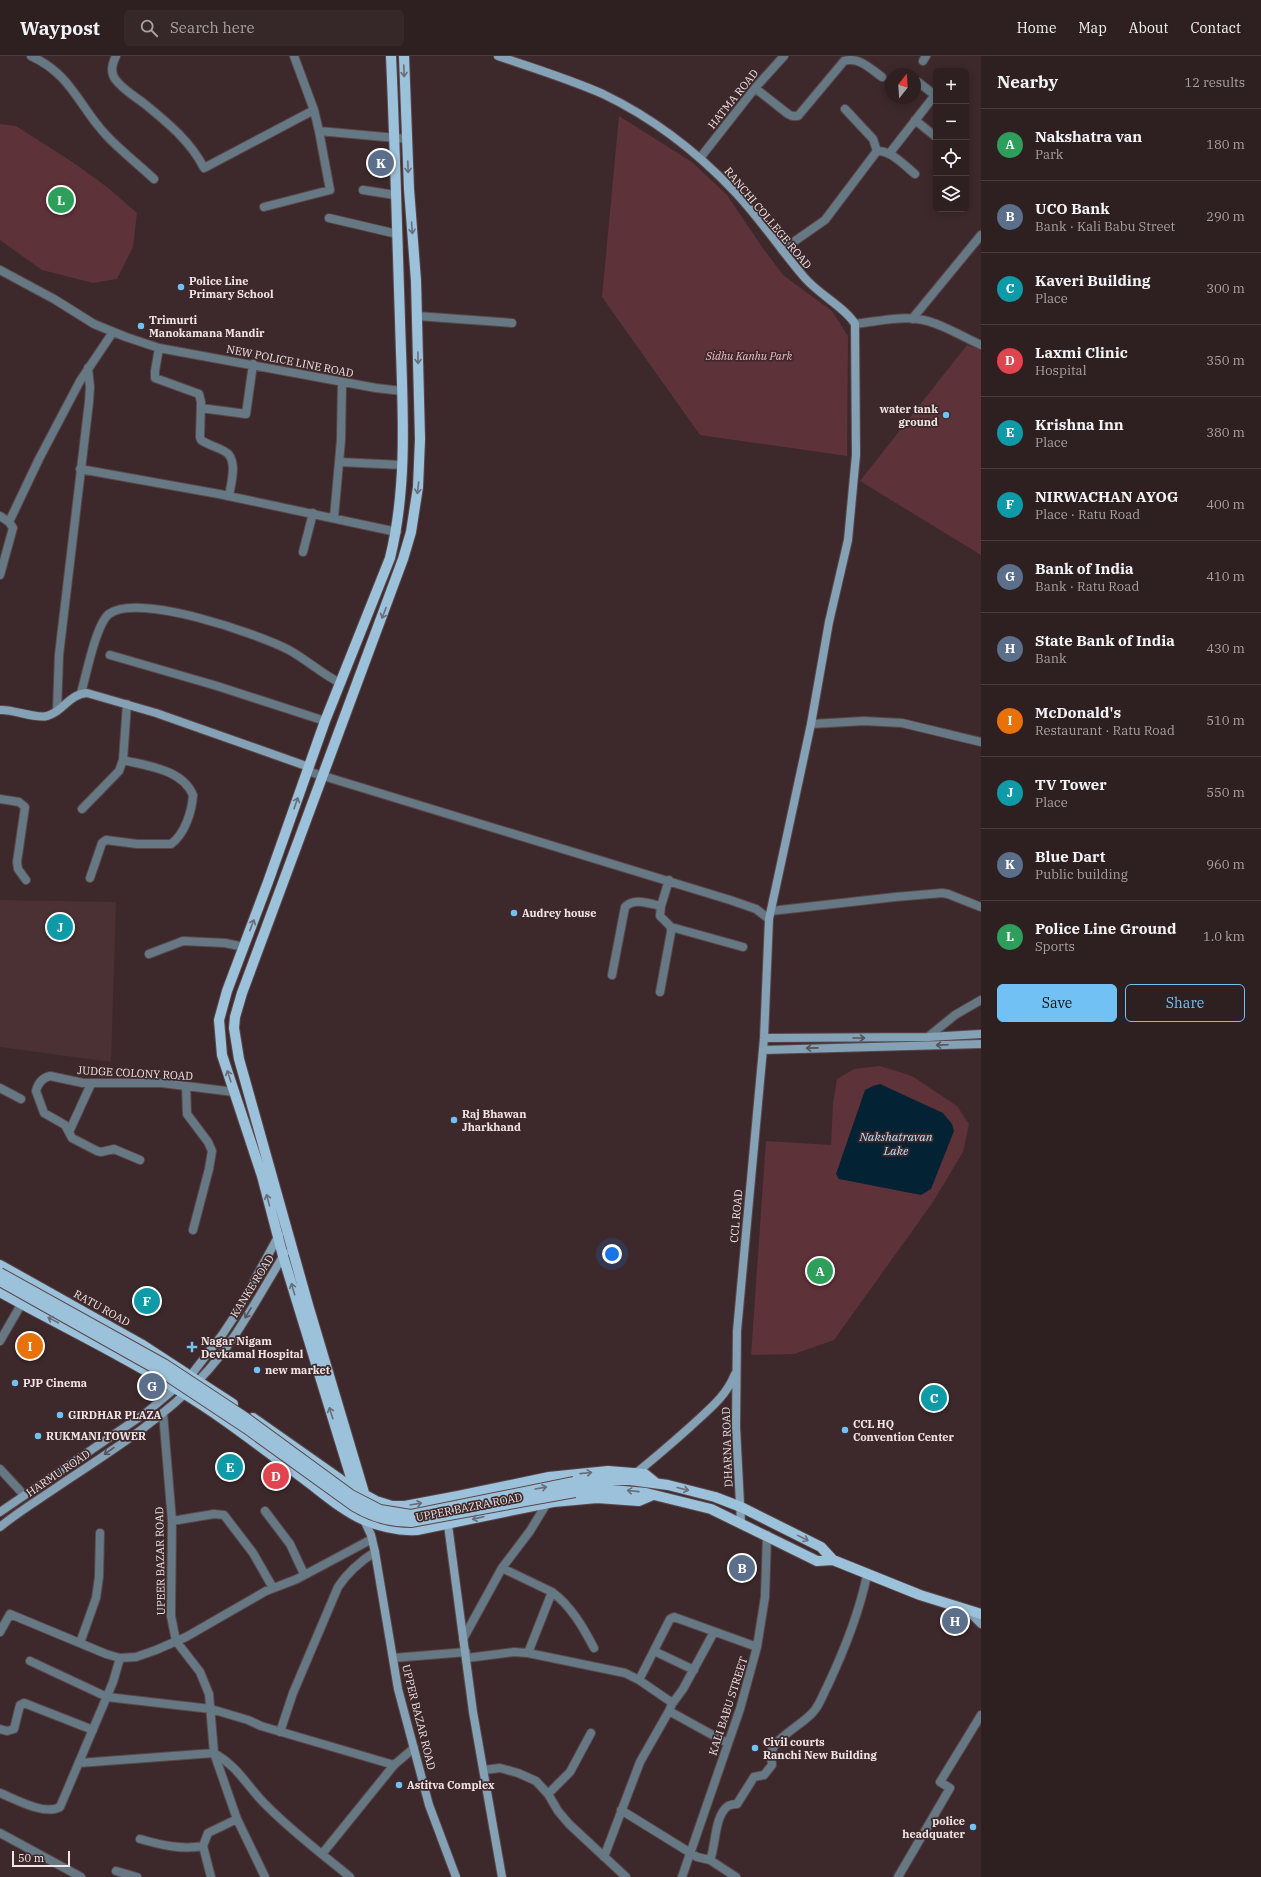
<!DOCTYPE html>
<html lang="en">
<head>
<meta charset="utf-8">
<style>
  :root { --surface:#2e1f20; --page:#362729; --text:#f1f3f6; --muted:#a7a2a5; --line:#493d3e; --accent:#71c1f5 }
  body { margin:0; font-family:"IBM Plex Serif",serif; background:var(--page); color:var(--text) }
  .controls { position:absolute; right:12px; top:12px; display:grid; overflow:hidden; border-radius:6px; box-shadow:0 2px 10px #0003 }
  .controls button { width:36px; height:36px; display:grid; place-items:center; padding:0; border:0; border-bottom:1px solid var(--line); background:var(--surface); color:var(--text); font:20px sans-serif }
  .compass { position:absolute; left:885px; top:12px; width:36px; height:36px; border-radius:50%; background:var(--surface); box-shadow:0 2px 10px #0003; rotate:17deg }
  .scale { position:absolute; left:12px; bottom:10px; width:58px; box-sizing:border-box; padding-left:4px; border:2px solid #f1e4e5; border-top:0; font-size:11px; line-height:14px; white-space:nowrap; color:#f1e4e5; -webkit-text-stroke:3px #3d292b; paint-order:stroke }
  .you { position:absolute; left:612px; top:1198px; width:14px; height:14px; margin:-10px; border:3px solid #fff; border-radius:50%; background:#1a73e8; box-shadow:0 0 0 6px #1a73e833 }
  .badge { display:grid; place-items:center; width:26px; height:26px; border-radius:50%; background:var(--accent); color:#fff; font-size:13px; font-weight:700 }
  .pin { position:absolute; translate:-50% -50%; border:2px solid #fff; box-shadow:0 1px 4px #0006 }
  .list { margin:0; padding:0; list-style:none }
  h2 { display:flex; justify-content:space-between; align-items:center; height:52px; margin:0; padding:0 16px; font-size:17px }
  h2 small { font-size:13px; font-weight:400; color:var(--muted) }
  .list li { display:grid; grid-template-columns:26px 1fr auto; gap:12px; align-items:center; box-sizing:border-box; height:72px; padding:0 16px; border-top:1px solid var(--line) }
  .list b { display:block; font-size:15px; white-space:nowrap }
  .list p { margin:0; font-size:13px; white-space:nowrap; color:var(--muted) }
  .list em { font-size:13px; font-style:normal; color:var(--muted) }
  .actions { display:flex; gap:8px; padding:12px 16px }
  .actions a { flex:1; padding:9px 0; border:1px solid var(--accent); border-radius:6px; text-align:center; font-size:14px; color:var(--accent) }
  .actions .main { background:var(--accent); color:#111 }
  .icon { flex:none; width:22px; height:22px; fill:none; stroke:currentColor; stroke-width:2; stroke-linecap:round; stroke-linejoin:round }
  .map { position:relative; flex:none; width:981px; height:1821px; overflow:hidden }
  header { display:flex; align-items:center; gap:24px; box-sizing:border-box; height:56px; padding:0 20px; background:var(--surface); border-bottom:1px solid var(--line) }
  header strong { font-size:19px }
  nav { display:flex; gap:22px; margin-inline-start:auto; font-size:14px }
  .search { width:280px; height:36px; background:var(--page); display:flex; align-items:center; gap:10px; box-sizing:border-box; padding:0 14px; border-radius:6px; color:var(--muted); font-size:15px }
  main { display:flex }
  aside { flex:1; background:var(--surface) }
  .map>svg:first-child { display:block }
  .built { fill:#4b3134 }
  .green { fill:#5d3238 }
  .water { fill:#032335 }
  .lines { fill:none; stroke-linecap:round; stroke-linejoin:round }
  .street-casing { stroke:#5a4749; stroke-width:10 }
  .secondary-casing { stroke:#5a4749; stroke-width:10 }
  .primary-casing { stroke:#5a4749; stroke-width:12 }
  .street { stroke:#667884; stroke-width:8 }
  .secondary { stroke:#85a1b5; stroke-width:8 }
  .primary { stroke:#9cc1da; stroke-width:10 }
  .primary-bridge-casing { stroke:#5a4749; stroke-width:12; stroke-linecap:butt }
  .primary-bridge { stroke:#9cc1da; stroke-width:10 }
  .oneway { stroke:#686d7a }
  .oneway2 { stroke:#56535b }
  .poi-dot { fill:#71c1f5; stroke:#3d292b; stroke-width:1.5 }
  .labels { text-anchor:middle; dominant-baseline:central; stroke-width:3.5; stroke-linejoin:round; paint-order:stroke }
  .street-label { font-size:11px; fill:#f1e4e5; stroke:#3d292b }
  .poi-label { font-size:11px; font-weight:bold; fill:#f1e4e5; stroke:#3d292b; text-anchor:start }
  .park-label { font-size:11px; font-style:italic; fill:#fabac2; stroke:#3d292b }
  .water-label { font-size:12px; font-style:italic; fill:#bbe3fe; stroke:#3d292b }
</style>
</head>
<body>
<header>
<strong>Waypost</strong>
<div class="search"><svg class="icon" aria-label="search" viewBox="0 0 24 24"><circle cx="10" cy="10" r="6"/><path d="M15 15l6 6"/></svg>Search here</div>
<nav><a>Home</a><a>Map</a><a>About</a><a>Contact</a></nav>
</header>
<main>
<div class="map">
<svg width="981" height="1821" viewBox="0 0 981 1821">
  <rect width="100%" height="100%" fill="#3d292b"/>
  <path class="built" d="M0 844 116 846 111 1006 0 991Z"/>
  <path class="green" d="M619 60 692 106 727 139 760 188 783 219 832 255 848 280 847 400 700 379 602 241Z
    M0 68 16 70 74 107 107 131 137 157 133 191 117 223 93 227 42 214 0 184Z
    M967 289 981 294V499L860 425Z
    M880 1010 912 1020 957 1050 969 1068 963 1096 933 1146 834 1284 794 1298 751 1299 766 1085 831 1089 833 1047 837 1023 854 1013Z"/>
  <path class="water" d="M880 1028 943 1057 952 1068 954 1075 931 1133 921 1139 839 1123 836 1118 865 1034 873 1030Z"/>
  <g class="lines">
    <g class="street-casing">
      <path id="street" d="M31 0C72 19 78 49 106 79 121 95 138 108 154 123
        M116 0C112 8 110 16 115 23 123 34 136 41 146 49 168 67 191 86 204 112L314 54
        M923 5 926 0
        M918 26 936 40
        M755 32 788 58 792 60H798L844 5C858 0 871 13 882 21
        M845 53 873 83 877 95
        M915 64 936 81
        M319 75 407 83
        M889 98 935 39
        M700 102 755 32 784 0
        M363 134 395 139
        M264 151 330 134 319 75 314 54 294 0
        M329 162 397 178
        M782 194 825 164 877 95C891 94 905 110 915 118
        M0 214 54 243 94 268 126 281 159 292 376 332 402 335
        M417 260 512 267
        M912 263 981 179
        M855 268C875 266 897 260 918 263 939 266 961 280 981 289
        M159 292 155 315V322L199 338 201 346 200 381 201 384C208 389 217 391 224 395 239 402 231 427 229 440
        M201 352 246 358 253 308
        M339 406 402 409
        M80 413 219 438 397 476
        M0 460 9 466 13 472 0 519
        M334 462 341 384 342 326
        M9 466 39 403 80 325 113 276
        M303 496 313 457
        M110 599 217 630 325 665
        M81 637C86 620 96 568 109 558 138 536 258 578 289 594 307 604 322 618 340 627
        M57 655 59 599 89 346 90 331 88 312
        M811 668 864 665 902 667 981 686
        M307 715 730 844 756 853 769 863
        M0 743 19 746 25 751 17 806 18 813 26 824
        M82 753 119 715 123 704 127 648
        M90 822 102 787 106 784 137 788H171C185 778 192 755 193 739 182 713 147 710 123 704
        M771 855 895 841 942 837 948 838 981 851
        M671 871 743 891
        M149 898 183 885 225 887 244 891
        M612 919 625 851C634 841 650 848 661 850
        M660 936 671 876V871L660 860 661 850 669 824
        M928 981 955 959 981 944
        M186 1030 187 1058 208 1086 212 1095 209 1113 193 1174
        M0 1032 21 1043
        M69 1076 91 1028
        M140 1104 114 1093 101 1096 97 1095 72 1082 65 1069 44 1057 36 1035C38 1027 42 1022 50 1020L83 1027H162L234 1036
        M0 1285 22 1247
        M163 1357 172 1465 171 1560 176 1585 200 1616 209 1638 214 1697C240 1712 247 1731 268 1751 294 1777 322 1798 350 1821
        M0 1413 24 1439
        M265 1455 290 1488 304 1518
        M172 1465 214 1458 224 1459 253 1497 273 1532
        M502 1512 552 1536C571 1550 583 1571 594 1592
        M0 1576 10 1558 106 1598 120 1602 136 1601 156 1594 186 1581 266 1535 297 1523 372 1483
        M463 1583 502 1512 530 1475 547 1447
        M80 1587 96 1542 99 1521 100 1477
        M654 1595 694 1614
        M528 1597 552 1536
        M393 1602 466 1596
        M467 1602 514 1596 528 1597 625 1617 639 1624 671 1646 672 1648 669 1655 640 1706 604 1801
        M30 1605 107 1641 211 1653 248 1664 261 1670 394 1709
        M639 1624 670 1563 674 1561 757 1591
        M672 1648 683 1633 714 1576
        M669 1655 727 1687
        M0 1673 7 1675 14 1673 20 1649 24 1647 93 1674
        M280 1676 293 1637 338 1531C348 1516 359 1506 375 1496
        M79 1707 214 1697 237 1763 265 1821
        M484 1714 500 1712 518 1717 536 1725 548 1738 558 1755 569 1768 626 1821
        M0 1737C15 1743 45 1760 60 1751L113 1626 120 1602
        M548 1738 570 1716 591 1677
        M621 1754 697 1801 710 1804 736 1821
        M0 1777 81 1821
        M140 1783C161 1789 181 1794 203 1790
        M322 1798 394 1709 414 1692
        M710 1804C716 1790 714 1760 728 1750 730 1749 735 1748 737 1748L754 1721 764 1719 772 1709C772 1705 770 1700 771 1697 775 1681 804 1668 814 1655 820 1648 823 1638 827 1631 844 1595 859 1558 867 1519
        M116 1815 137 1821
        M211 1821 203 1790 208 1777 237 1763
        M682 1821 740 1653 757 1591 765 1541 767 1479
        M898 1821 950 1732 940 1726 981 1659"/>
    </g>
    <g class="secondary-casing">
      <path id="secondary" d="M498 0C533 12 569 23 603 38 653 62 696 95 734 135 759 161 780 193 804 221 818 238 846 252 855 268L856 399 848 484 829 566 811 668 769 863 764 982 737 1275 736 1371 741 1467
        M0 654C14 653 34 663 47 660 63 656 69 638 87 637L156 657 309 711
        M764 982 928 981 981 978
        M763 994 981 988
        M636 1417C655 1402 672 1387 690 1371 708 1354 726 1341 735 1318
        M0 1456 147 1356 191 1319 222 1279 236 1258 279 1179
        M364 1464 371 1479 375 1496 398 1633 429 1749 456 1821
        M448 1469 473 1656 502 1821
        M0 1471C19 1455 40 1443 60 1429 108 1397 160 1365 200 1323 235 1287 259 1239 285 1197
        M967 1554 981 1568"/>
    </g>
    <g class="primary-casing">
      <path id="primary" d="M0 1209 141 1288 233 1348
        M0 1236C59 1269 121 1298 178 1334 222 1360 263 1393 304 1423 323 1437 343 1455 364 1464 381 1471 399 1475 417 1474L553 1446 597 1442 639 1445 653 1439
        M253 1362 354 1433 376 1445 392 1450H405L458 1440 549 1421 608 1415 645 1418 656 1427
        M574 1426 602 1424H630L668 1429 715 1441 741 1451 821 1491 833 1504 920 1539 981 1558
        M575 1436 600 1433 646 1437 711 1453 817 1505 833 1504
        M364 1464 283 1200 262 1120 222 999 219 964 227 935 268 826 325 665 390 502C409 425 402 343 400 264 397 176 395 88 391 0
        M373 1467 308 1249 239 1003 234 972 235 961 242 937 403 503 411 476 418 431 420 383 416 225 409 133 404 0"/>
    </g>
    <use href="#street" class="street"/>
    <use href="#secondary" class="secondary"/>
    <use href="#primary" class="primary"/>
    <g class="primary-bridge-casing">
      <path id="primary-bridge" d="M0 1217 164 1308 246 1362 351 1439 380 1454 411 1459 574 1426
        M0 1225 160 1315 246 1372 354 1450C372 1461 390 1466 411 1466L575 1436"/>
    </g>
    <use href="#primary-bridge" class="primary-bridge"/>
  </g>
  <defs><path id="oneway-shaft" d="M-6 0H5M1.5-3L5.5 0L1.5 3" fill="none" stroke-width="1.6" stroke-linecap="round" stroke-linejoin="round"/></defs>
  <g class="oneway">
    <use href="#oneway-shaft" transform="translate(404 15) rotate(88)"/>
    <use href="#oneway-shaft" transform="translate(408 111) rotate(88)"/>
    <use href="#oneway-shaft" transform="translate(412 172) rotate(86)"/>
    <use href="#oneway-shaft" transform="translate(418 302) rotate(89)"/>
    <use href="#oneway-shaft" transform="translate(418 432) rotate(96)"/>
    <use href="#oneway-shaft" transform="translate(384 557) rotate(111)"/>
    <use href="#oneway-shaft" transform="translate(296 747) rotate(-71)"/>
    <use href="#oneway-shaft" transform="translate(252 869) rotate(-69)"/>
    <use href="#oneway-shaft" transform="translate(229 1020) rotate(-108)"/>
    <use href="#oneway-shaft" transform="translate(268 1144) rotate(-105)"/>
    <use href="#oneway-shaft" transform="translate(293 1233) rotate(-107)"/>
    <use href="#oneway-shaft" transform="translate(53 1264) rotate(-152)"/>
    <use href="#oneway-shaft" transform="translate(331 1357) rotate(-108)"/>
    <use href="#oneway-shaft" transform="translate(586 1417) rotate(-6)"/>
    <use href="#oneway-shaft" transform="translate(541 1432) rotate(-10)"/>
    <use href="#oneway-shaft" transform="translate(683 1433) rotate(14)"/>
    <use href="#oneway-shaft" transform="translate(633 1435) rotate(-174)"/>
    <use href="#oneway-shaft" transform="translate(416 1448) rotate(-10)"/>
    <use href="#oneway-shaft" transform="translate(478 1462) rotate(167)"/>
    <use href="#oneway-shaft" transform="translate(803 1482) rotate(26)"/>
  </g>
  <g class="oneway2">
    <use href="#oneway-shaft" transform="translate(859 982)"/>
    <use href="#oneway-shaft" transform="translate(942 989) rotate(178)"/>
    <use href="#oneway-shaft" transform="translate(812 992) rotate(179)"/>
    <use href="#oneway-shaft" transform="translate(248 1257) rotate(121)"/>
    <use href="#oneway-shaft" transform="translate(109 1395) rotate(145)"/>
  </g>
  <g class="poi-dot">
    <circle cx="181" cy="231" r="4"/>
    <circle cx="141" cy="270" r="4"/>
    <circle cx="946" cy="359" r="4"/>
    <circle cx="514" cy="857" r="4"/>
    <circle cx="454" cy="1064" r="4"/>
    <path d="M190 1285h4v4h4v4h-4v4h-4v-4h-4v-4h4z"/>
    <circle cx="257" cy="1314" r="4"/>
    <circle cx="15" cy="1327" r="4"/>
    <circle cx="60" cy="1359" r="4"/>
    <circle cx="845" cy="1374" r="4"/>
    <circle cx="38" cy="1380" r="4"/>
    <circle cx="755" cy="1692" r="4"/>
    <circle cx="399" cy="1729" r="4"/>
    <circle cx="973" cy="1771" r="4"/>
  </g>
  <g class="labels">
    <g class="street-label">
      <text transform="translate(733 43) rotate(-51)">HATMA ROAD</text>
      <text transform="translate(768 162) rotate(50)">RANCHI COLLEGE ROAD</text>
      <text transform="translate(290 305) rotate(11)">NEW POLICE LINE ROAD</text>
      <text transform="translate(135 1017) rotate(3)">JUDGE COLONY ROAD</text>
      <text transform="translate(736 1160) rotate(-85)">CCL ROAD</text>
      <text transform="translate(252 1230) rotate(-58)">KANKE ROAD</text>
      <text transform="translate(102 1252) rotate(29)">RATU ROAD</text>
      <text transform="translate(727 1391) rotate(-92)">DHARNA ROAD</text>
      <text transform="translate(58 1417) rotate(-34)">HARMU ROAD</text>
      <text transform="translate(469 1451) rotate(-11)">UPPER BAZRA ROAD</text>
      <text transform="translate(160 1505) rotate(-91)">UPEER BAZAR ROAD</text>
      <text transform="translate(728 1650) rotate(-72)">KALI BABU STREET</text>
      <text transform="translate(419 1661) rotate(76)">UPPER BAZAR ROAD</text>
    </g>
    <g class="poi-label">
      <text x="189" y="225">Police Line<tspan x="189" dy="13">Primary School</tspan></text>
      <text x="149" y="264">Trimurti<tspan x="149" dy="13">Manokamana Mandir</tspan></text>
      <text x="938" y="353" text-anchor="end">water tank<tspan x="938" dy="13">ground</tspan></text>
      <text x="522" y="857">Audrey house</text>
      <text x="462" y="1058">Raj Bhawan<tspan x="462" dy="13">Jharkhand</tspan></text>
      <text x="201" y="1285">Nagar Nigam<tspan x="201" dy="13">Devkamal Hospital</tspan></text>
      <text x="265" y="1314">new market</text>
      <text x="23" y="1327">PJP Cinema</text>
      <text x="68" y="1359">GIRDHAR PLAZA</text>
      <text x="853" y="1368">CCL HQ<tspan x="853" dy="13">Convention Center</tspan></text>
      <text x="46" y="1380">RUKMANI TOWER</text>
      <text x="763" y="1686">Civil courts<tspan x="763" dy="13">Ranchi New Building</tspan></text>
      <text x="407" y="1729">Astitva Complex</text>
      <text x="965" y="1765" text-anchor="end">police<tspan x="965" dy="13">headquater</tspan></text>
    </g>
    <g class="park-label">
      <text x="749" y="300">Sidhu Kanhu Park</text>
    </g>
    <g class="water-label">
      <text x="896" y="1080">Nakshatravan<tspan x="896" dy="14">Lake</tspan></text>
    </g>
  </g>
</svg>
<div class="controls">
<button>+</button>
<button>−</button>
<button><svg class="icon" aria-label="locate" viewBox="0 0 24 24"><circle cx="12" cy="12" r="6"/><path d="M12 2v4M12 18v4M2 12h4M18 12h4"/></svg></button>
<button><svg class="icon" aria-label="layers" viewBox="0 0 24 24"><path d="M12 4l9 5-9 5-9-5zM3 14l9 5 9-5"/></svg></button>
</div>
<svg class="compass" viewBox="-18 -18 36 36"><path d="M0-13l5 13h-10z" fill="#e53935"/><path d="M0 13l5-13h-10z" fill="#a7a2a5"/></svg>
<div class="scale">50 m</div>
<div class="you"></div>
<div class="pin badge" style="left:820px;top:1215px;background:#2e9e5b">A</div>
<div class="pin badge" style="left:742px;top:1512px;background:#5c6f8a">B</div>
<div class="pin badge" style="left:934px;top:1342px;background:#0f9aa8">C</div>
<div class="pin badge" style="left:276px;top:1420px;background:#e0444e">D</div>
<div class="pin badge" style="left:230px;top:1411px;background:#0f9aa8">E</div>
<div class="pin badge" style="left:147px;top:1245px;background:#0f9aa8">F</div>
<div class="pin badge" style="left:152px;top:1330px;background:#5c6f8a">G</div>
<div class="pin badge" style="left:955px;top:1565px;background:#5c6f8a">H</div>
<div class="pin badge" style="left:30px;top:1290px;background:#e8710a">I</div>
<div class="pin badge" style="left:60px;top:871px;background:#0f9aa8">J</div>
<div class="pin badge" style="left:381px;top:107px;background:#5c6f8a">K</div>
<div class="pin badge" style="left:61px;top:144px;background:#2e9e5b">L</div>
</div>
<aside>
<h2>Nearby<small>12 results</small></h2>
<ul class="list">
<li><span class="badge" style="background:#2e9e5b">A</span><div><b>Nakshatra van</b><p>Park</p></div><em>180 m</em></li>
<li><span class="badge" style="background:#5c6f8a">B</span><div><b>UCO Bank</b><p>Bank · Kali Babu Street</p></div><em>290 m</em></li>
<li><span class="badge" style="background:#0f9aa8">C</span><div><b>Kaveri Building</b><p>Place</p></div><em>300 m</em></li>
<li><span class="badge" style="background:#e0444e">D</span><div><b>Laxmi Clinic</b><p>Hospital</p></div><em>350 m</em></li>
<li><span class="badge" style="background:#0f9aa8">E</span><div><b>Krishna Inn</b><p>Place</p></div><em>380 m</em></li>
<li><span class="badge" style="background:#0f9aa8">F</span><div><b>NIRWACHAN AYOG</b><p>Place · Ratu Road</p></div><em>400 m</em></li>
<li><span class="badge" style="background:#5c6f8a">G</span><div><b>Bank of India</b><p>Bank · Ratu Road</p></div><em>410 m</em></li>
<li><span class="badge" style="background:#5c6f8a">H</span><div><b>State Bank of India</b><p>Bank</p></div><em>430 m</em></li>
<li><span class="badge" style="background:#e8710a">I</span><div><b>McDonald's</b><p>Restaurant · Ratu Road</p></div><em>510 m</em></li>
<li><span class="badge" style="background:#0f9aa8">J</span><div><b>TV Tower</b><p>Place</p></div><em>550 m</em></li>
<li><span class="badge" style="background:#5c6f8a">K</span><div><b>Blue Dart</b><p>Public building</p></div><em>960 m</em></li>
<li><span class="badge" style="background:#2e9e5b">L</span><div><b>Police Line Ground</b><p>Sports</p></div><em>1.0 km</em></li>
</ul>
<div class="actions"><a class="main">Save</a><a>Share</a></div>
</aside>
</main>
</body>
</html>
